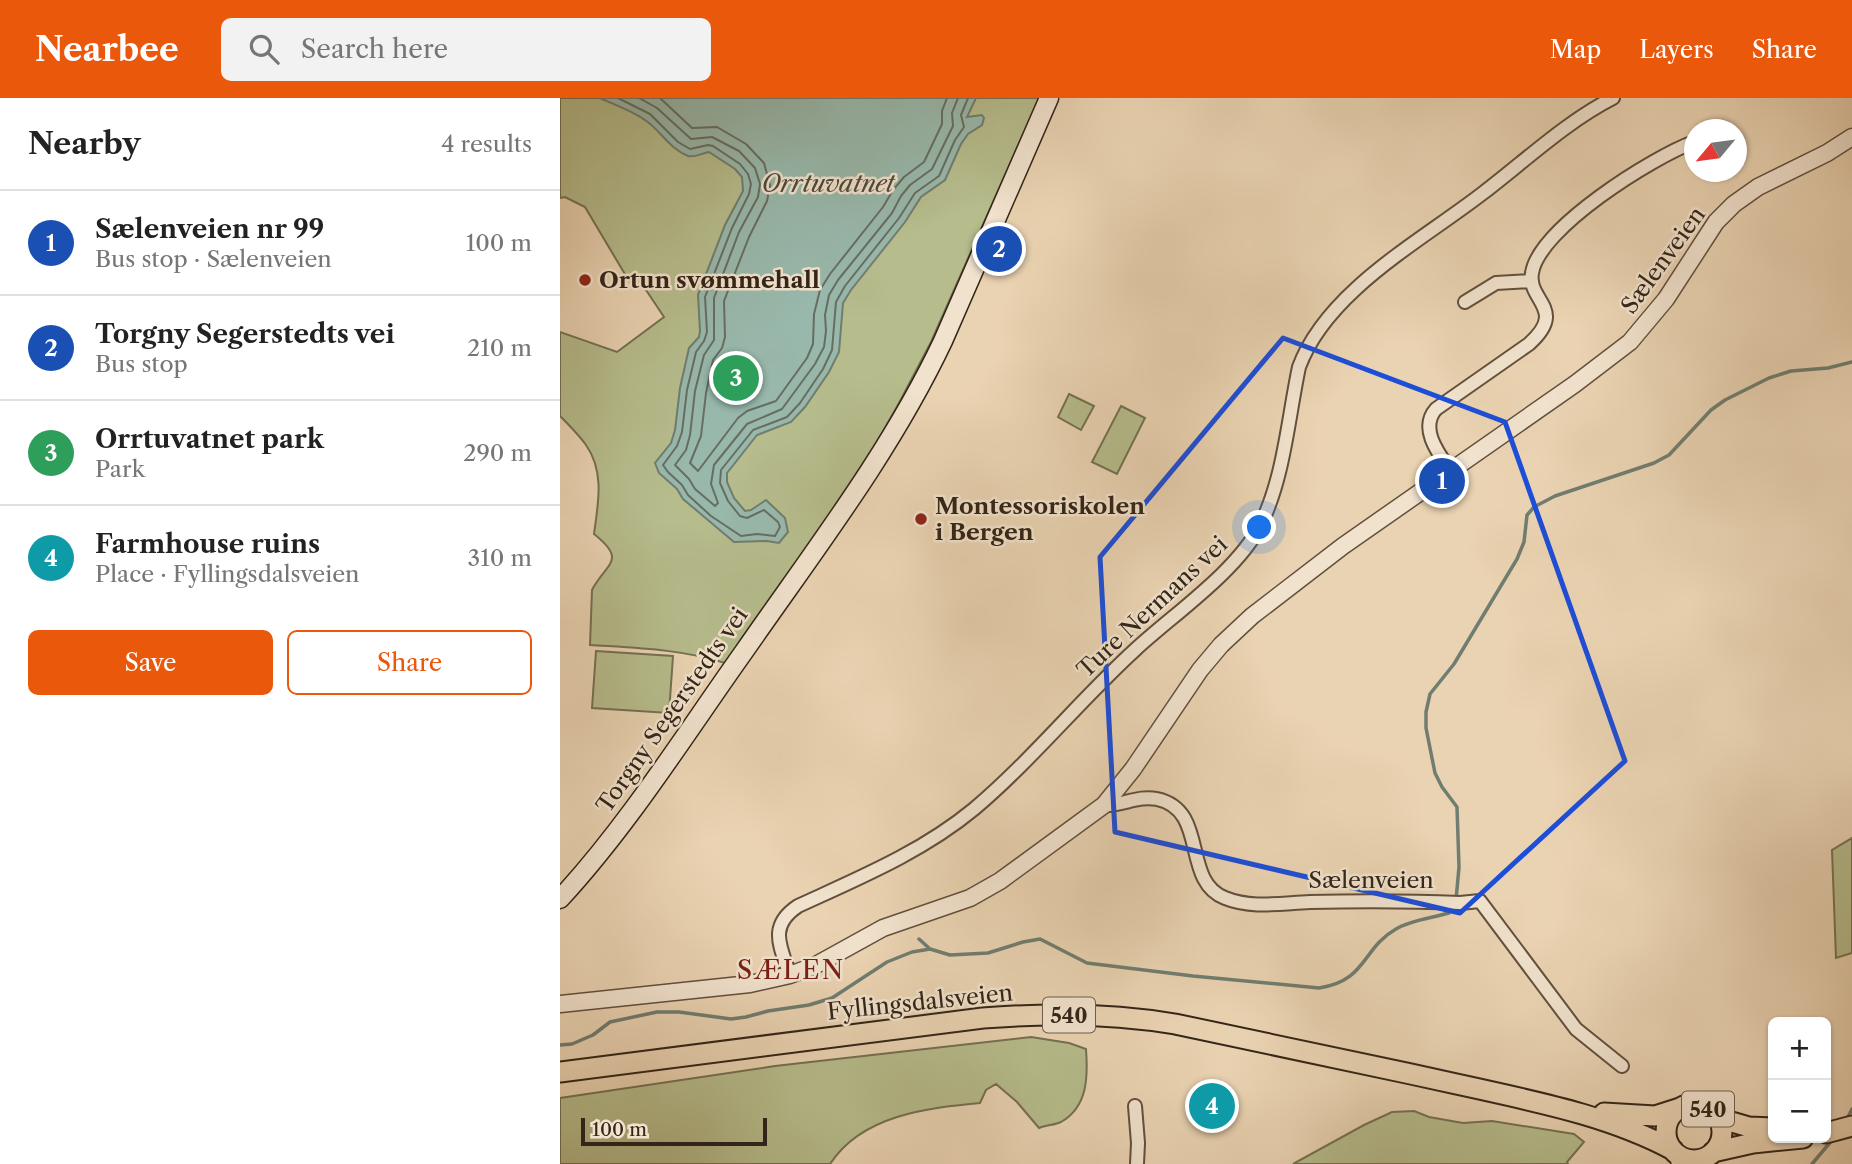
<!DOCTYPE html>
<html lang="en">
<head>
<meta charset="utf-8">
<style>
  :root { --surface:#fff; --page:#f2f2f2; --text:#222; --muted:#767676; --line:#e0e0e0; --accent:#ea580c }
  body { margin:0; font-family:"Libre Caslon Text",serif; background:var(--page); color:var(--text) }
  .controls { position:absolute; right:21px; bottom:21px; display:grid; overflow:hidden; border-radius:10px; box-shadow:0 2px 5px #0004 }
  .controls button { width:63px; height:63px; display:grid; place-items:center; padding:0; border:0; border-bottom:2px solid var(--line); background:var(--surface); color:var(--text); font:35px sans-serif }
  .compass { position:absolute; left:1124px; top:21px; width:63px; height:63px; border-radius:50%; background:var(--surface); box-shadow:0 2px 5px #0004; rotate:241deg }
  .scale { position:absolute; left:21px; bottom:18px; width:186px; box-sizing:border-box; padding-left:7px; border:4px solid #332518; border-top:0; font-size:19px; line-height:24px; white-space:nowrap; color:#332518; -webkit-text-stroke:5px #f1e2cd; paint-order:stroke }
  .you { position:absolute; left:700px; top:430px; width:24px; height:24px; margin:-18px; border:5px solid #fff; border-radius:50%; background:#1a73e8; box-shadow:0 0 0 10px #1a73e833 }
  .badge { display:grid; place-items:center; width:46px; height:46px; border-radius:50%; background:var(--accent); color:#fff; font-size:23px; font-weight:700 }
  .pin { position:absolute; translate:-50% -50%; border:4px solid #fff; box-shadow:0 2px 7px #0006 }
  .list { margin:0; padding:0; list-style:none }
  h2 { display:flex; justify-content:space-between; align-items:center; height:91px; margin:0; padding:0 28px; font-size:30px }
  h2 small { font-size:23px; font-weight:400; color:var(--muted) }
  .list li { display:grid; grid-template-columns:46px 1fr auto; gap:21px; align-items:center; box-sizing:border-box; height:105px; padding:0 28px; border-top:2px solid var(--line) }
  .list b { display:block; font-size:26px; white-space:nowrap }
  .list p { margin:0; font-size:23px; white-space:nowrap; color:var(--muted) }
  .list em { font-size:23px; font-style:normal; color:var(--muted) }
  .actions { display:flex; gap:14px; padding:21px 28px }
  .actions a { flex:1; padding:16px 0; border:2px solid var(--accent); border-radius:10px; text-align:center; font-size:24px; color:var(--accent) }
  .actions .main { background:var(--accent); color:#fff }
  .icon { flex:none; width:38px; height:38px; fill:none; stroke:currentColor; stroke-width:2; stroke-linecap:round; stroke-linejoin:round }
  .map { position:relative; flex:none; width:1292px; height:1066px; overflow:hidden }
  header { display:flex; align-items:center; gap:42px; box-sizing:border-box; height:98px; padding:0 35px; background:var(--accent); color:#fff }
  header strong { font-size:33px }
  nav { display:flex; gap:38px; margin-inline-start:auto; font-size:24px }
  .search { width:490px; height:63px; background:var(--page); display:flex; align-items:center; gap:18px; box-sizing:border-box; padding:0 24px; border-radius:10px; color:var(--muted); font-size:26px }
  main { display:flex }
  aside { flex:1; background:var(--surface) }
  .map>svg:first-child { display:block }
  .green { fill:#b6bc8c; stroke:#747052; stroke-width:2 }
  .water { fill:#98b8ab; stroke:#707d70; stroke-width:2 }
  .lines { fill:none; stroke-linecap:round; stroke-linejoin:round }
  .shore { stroke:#666e62; stroke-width:2 }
  .stream { stroke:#707d70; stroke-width:3.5 }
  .minor-casing { stroke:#61503e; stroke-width:16 }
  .tertiary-casing { stroke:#61503e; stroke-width:19 }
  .secondary-casing { stroke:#332518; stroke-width:21 }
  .primary-casing { stroke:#332518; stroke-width:23 }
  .minor { stroke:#f1e2cd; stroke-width:12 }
  .tertiary { stroke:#f1e2cd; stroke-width:16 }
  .secondary { stroke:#f1e2cd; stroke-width:18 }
  .primary { stroke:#ead3b2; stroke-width:19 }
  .marked { fill:none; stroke:#1d4ed8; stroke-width:5; stroke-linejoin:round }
  .poi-dot { fill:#8f2418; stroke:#f1e2cd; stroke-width:2.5 }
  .labels { text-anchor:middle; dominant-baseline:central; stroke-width:5; stroke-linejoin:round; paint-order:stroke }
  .shield { fill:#f1e2cd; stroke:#6c5e4e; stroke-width:2 }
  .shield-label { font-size:21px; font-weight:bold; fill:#332518 }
  .street-label { font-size:23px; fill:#332518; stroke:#f1e2cd }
  .poi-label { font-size:23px; font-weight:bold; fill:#332518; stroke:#f1e2cd; text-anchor:start }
  .water-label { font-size:24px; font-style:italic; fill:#4c4a3d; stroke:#f1e2cd }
  .quarter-label { font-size:26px; letter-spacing:2px; fill:#7a1f14; stroke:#f1e2cd }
</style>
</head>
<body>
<header>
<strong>Nearbee</strong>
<div class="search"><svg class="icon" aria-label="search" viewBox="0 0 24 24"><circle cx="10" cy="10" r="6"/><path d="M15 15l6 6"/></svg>Search here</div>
<nav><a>Map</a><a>Layers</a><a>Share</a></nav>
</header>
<main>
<aside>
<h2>Nearby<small>4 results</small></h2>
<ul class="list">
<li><span class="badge" style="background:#1a4fb4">1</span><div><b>Sælenveien nr 99</b><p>Bus stop · Sælenveien</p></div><em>100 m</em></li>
<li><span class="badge" style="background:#1a4fb4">2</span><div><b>Torgny Segerstedts vei</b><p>Bus stop</p></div><em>210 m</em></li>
<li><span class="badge" style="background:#2e9e5b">3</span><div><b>Orrtuvatnet park</b><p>Park</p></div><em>290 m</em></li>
<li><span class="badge" style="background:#0f9aa8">4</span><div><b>Farmhouse ruins</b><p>Place · Fyllingsdalsveien</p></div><em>310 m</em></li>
</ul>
<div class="actions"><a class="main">Save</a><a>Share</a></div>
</aside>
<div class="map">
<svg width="1292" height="1066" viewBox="0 0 1292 1066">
  <rect width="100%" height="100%" fill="#ead3b2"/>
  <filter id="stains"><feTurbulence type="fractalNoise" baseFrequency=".00286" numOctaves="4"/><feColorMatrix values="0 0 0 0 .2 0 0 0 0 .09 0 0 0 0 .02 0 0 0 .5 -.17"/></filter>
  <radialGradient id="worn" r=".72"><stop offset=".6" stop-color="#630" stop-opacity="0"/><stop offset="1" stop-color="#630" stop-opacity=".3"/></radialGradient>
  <path class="green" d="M0 0H479L371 244 339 305 302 371 165 565C121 551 76 550 30 547L32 492C46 465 68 463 34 436 38 406 45 374 26 347 19 337 9 327 0 318V234L57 254 104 219 86 192 69 183 25 109 5 99 0 100Z
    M509 296 534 308 521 332 498 319Z
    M561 308 585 320 557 376 532 364Z
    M36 553 113 558 109 615 32 610Z
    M1292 740V855L1276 860 1272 752Z
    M471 939 509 945 526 951C528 978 528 1009 501 1024 495 1027 486 1027 479 1030L457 1004 436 986 426 992 420 1005C367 1010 302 1017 270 1066H0V1000L215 968Z
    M854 1013 869 1019 903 1025 932 1023 1014 1036 1024 1044 1007 1064 1008 1066H733L804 1027 832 1014Z"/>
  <path class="water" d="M40 0H416L407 19 422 17 424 20 422 27 408 36 401 46 385 82 361 99 345 124 291 192 283 205 279 254 269 274 245 309 231 324 197 337 167 375V384L174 400 185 413 191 412 206 402 225 420 228 434 219 445 207 443 174 444 123 401 117 391 99 375 95 365 111 345 115 332 120 290 129 250 139 239 140 233 138 197 165 127 183 93 182 79 175 71 149 54C142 55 135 60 128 58 110 51 100 32 85 22 71 12 55 7 40 0Z"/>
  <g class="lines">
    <path class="shore" d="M58 0 90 16 118 44 130 51 148 47 153 48 180 66 188 76 191 86 189 96 172 130 145 199 147 234 144 243 136 254 127 292 122 334 117 348 103 367 108 374 122 387 128 397 151 418 181 438 197 436 215 438 220 429 218 424 204 412 187 420 180 418 168 403 160 385 161 372 193 332 227 319 240 305 263 271 272 252 276 204 285 188 339 120 355 95 379 78 395 42 404 29 401 17 408 0
      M79 0 97 10 131 41 152 39 179 53 195 70 200 86 198 99 179 134 154 200V242L144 257 135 293 130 337 126 352 115 367 129 381 135 391 155 408 158 405 151 386 154 367 187 326 222 311 255 266 264 249 266 233 265 217 269 197 278 182 332 115 341 98 350 87 372 71 393 28 392 15 398 0
      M100 0 132 30 157 29 186 46 204 65 210 87 207 103 189 139 164 203 165 239 162 250 153 262 146 295 141 338 130 365 138 373 178 320 187 313 216 303 247 260 253 246 254 216 260 192 270 176 323 109 333 92 344 79 364 64 382 26V13L387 0"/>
    <path class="stream" d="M896 802 899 769 897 709 882 689 875 675 866 630V614L870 596 894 566 957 461 964 444 967 417 974 409 995 398 1094 365 1109 357 1151 312 1165 302 1209 280 1231 273 1268 270 1292 264
      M359 841 370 851
      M0 947 12 946 33 937 50 924 97 914H119L171 921 186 919 208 913 249 907 272 900 327 864 352 854 370 851 390 857 428 855 463 844 480 841 527 865 633 878 759 890C807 883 802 850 836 831 850 822 872 820 889 815L894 809
      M1286 1023 1292 1011
      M1252 1066 1273 1041"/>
    <g class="minor-casing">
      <path id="minor" d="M905 204 936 185 972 183
        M890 372C878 355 859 330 876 311L969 246C1008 211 967 203 972 175 979 130 1093 59 1134 44
        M544 707C562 708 578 697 597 701 649 712 621 783 665 800 692 811 722 805 750 804 800 803 850 803 900 805L920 803 1016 931 1062 968
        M230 877C220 848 208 828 238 808 299 780 362 754 414 711 472 662 520 602 576 551 614 516 677 473 700 428 724 380 728 321 739 269 767 193 861 143 923 95 965 63 1006 24 1053 0
        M575 1008 578 1045 577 1066"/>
    </g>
    <g class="tertiary-casing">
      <path id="tertiary" d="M0 906 190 886 230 877 256 867 323 830 410 800 440 783 544 707 573 671 640 572 661 547 692 518 783 448 1015 286 1070 244 1106 201 1156 124 1174 106 1198 89 1267 55 1292 39"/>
    </g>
    <g class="secondary-casing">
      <path id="secondary" d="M0 801C69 726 124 638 183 555 253 454 330 355 383 243L489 0
        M1119 1057 1121 1066"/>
    </g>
    <g class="primary-casing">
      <path id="primary" d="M0 974 423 920C488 915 551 915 615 926 711 946 806 966 901 987 972 1003 1048 1017 1113 1052
        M1106 1034a28 28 0 1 1 56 0a28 28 0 1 1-56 0Z
        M1044 1015 1095 1018 1120 1010
        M1158 1020 1189 1029 1213 1030
        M1266 1035 1292 1028
        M1153 1054 1193 1045 1243 1040"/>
    </g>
    <use href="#minor" class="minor"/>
    <use href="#tertiary" class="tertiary"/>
    <use href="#secondary" class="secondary"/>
    <use href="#primary" class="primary"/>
  </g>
  <path class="marked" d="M723 240 945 324 1065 663 900 815 555 734 540 459Z"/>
  <g class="poi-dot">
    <circle cx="25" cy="182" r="7"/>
    <circle cx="361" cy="421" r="7"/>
  </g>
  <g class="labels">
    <g class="shield">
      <rect x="483" y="899.5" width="52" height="35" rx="5"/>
      <rect x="1122" y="993.5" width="52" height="35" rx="5"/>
    </g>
    <g class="shield-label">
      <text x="509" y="917">540</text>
      <text x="1148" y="1011">540</text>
    </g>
    <g class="street-label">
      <text transform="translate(1103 162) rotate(-54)">Sælenveien</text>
      <text transform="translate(592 509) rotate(-43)">Ture Nermans vei</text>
      <text transform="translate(112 612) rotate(-55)">Torgny Segerstedts vei</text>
      <text x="811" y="782">Sælenveien</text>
      <text transform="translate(360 904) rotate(-6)">Fyllingsdalsveien</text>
    </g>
    <g class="poi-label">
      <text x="39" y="182">Ortun svømmehall</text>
      <text x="375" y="408">Montessoriskolen<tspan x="375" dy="26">i Bergen</tspan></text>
    </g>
    <g class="water-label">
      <text x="268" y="85">Orrtuvatnet</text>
    </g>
    <g class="quarter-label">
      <text x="231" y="872">SÆLEN</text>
    </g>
  </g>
  <rect width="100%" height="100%" filter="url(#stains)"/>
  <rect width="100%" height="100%" fill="url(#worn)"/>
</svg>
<div class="controls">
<button>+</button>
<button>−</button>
</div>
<svg class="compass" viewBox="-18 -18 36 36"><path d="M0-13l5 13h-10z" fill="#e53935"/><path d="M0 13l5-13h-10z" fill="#767676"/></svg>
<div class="scale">100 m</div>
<div class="you"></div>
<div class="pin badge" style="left:882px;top:383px;background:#1a4fb4">1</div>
<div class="pin badge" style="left:439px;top:151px;background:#1a4fb4">2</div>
<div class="pin badge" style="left:176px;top:280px;background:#2e9e5b">3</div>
<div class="pin badge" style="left:652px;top:1008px;background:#0f9aa8">4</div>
</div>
</main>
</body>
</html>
